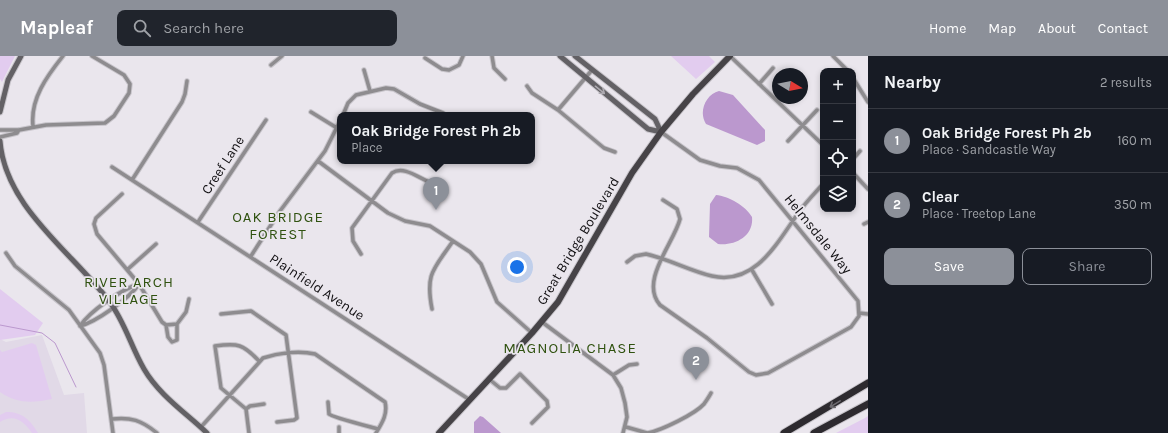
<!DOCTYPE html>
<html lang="en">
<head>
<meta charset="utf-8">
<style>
  :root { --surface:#171b24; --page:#20242c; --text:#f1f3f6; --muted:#9ea1a6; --line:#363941; --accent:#8c9099 }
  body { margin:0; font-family:Karla,sans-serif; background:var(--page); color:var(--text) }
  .controls { position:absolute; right:12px; top:12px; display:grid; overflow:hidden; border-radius:8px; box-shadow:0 2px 6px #0003 }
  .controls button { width:36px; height:36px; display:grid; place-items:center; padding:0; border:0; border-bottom:1px solid var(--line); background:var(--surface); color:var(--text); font:20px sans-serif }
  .compass { position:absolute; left:772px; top:12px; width:36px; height:36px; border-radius:50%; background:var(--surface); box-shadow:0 2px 6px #0003; rotate:100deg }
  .you { position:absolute; left:517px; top:211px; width:14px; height:14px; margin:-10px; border:3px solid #fff; border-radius:50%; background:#1a73e8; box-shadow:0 0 0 6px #1a73e833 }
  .badge { display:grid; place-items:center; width:26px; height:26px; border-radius:50%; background:var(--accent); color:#fff; font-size:13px; font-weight:700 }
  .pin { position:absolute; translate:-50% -33px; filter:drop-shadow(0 1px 2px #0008) }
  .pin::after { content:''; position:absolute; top:21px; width:14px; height:12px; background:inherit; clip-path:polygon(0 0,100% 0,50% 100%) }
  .popup { position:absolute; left:337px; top:56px; width:198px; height:52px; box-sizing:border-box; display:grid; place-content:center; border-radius:8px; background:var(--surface); filter:drop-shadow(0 1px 3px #0005); font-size:13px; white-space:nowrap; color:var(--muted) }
  .popup b { font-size:15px; color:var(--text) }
  .popup::after { content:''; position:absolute; left:50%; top:100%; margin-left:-8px; border:8px solid transparent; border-top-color:var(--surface) }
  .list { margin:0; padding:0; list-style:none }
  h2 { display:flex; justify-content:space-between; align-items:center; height:52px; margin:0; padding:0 16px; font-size:17px }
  h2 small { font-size:13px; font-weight:400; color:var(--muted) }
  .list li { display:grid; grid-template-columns:26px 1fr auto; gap:12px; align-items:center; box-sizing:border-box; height:64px; padding:0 16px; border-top:1px solid var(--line) }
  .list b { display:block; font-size:15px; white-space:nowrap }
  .list p { margin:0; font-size:13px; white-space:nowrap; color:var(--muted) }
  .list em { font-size:13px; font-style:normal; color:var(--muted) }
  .actions { display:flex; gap:8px; padding:12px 16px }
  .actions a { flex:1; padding:9px 0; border:1px solid var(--accent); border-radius:8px; text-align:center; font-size:14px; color:var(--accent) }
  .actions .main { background:var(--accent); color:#fff }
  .icon { flex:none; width:22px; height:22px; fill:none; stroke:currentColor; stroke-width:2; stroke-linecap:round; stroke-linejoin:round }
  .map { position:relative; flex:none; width:868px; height:377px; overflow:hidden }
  header { display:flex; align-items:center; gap:24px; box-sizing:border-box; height:56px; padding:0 20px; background:var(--accent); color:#fff }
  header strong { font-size:19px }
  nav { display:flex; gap:22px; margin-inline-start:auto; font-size:14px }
  .search { width:280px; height:36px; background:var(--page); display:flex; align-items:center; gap:10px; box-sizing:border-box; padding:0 14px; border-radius:8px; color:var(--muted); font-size:15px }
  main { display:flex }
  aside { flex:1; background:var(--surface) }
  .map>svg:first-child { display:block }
  .built { fill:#e1d9e7 }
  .green { fill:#e2ccef }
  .water { fill:#bb98ce }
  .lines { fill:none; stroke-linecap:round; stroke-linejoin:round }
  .stream { stroke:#bb98ce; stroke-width:1 }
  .street-casing { stroke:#c7c4ca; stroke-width:5.5 }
  .secondary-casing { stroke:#c7c4ca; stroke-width:7 }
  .primary-casing { stroke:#c7c4ca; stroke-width:8 }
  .highway-casing { stroke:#c7c4ca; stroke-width:9 }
  .street { stroke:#8e8c8f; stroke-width:3.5 }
  .secondary { stroke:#636165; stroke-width:5 }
  .primary { stroke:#464347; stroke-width:6 }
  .highway { stroke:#2d2a2f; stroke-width:7 }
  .oneway { stroke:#adaab0 }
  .oneway2 { stroke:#6f6c72 }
  .labels { text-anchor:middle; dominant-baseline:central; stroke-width:3.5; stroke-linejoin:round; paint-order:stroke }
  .street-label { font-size:14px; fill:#121013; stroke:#eae6ed }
  .neighbourhood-label { font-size:15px; letter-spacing:1px; fill:#305210; stroke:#eae6ed }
</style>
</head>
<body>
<header>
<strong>Mapleaf</strong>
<div class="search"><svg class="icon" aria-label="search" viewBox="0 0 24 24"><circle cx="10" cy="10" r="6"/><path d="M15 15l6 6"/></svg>Search here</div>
<nav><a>Home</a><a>Map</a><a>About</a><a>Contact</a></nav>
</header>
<main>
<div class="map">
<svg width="868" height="377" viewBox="0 0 868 377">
  <rect width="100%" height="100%" fill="#eae6ed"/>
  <path class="built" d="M42 279 64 339 84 337 87 377H0V283L6 286Z"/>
  <path class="green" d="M0 0H15L2 26 0 23Z
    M671 0H709L715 6 696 23Z
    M0 233 43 267 35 279 0 284Z
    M32 287 36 289 52 343C33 347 17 348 0 336V294L2 296Z
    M6 356C23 356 30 364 38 377H32C24 365 14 357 0 366V359Z
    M868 360V377H836L865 362Z"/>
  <path class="water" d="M719 35 733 39 765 74V85L757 89 706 68C698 56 706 38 719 35Z
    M716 139C728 140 746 150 752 161 754 180 735 190 718 188L709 181 710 148Z
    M480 360 483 361 501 377H474V366Z"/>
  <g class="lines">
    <path class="stream" d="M0 269 42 277 55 287 76 331"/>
    <g class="street-casing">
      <path id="street" d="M492 0 494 12 505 23
        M730 0 823 89
        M833 0 848 15
        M425 2 442 13 449 14 459 9 463 0
        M271 9 282 0
        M364 14 370 35
        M853 22 868 46
        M759 28 773 12
        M527 30 532 37 558 54 604 92 615 96
        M558 54 592 14
        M311 56 337 72
        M343 59 348 47 356 39 386 32 394 33 420 48 443 57
        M33 70C30 43 47 20 63 0
        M0 74H19L46 69 105 67 114 60 129 37 130 28 124 19 92 0
        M661 76 700 104 720 110 737 112 759 124 858 245 859 260 851 271 768 317 756 319 749 316 707 282 660 249C639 225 674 187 680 163L677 153 663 144
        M0 81 17 77 19 74
        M788 85 817 54
        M853 103 860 95
        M318 105 388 157 405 165 430 170 470 196 481 208 497 246 532 277
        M112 111 470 344
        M853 117 868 133
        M132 124 182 46 185 38 187 25
        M122 138 96 162 94 168 97 178 139 228 162 266 166 269 177 268 186 256 189 243
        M198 166 266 64
        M864 168 868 166
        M6 197 15 210 69 254 100 297 104 309 113 377
        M361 198 353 185 352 172 392 117C403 110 416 120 427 125
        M251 200 280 155 325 95 340 65
        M627 206 635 200 646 198C669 203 690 215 712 220 756 230 778 185 799 156 806 146 815 137 823 128
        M128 213 156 188
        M752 214 772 248
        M139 228C130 242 96 266 80 270 90 255 122 233 139 228Z
        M432 253C425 217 434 213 453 185
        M859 257 868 258
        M221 258 251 255 286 279 297 362 294 364 277 366
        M542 266 613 319 621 332 625 347 627 361 623 377
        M166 269 168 281 172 286 177 284V268
        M613 319 629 309 637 308
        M489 323 500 332H506L520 318 547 345 548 351 532 367
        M328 346 329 358C331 361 371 371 378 373
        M246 353 250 350 264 348
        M112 363C131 361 141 364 157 377
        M201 371 263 302C278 297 299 294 315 298L385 346C388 358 382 367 376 377
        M626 371 647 377
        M249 377 246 353 221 332 215 290C238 287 243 288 259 305
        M339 377V371
        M648 377C662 374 695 358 704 348 706 345 709 341 711 337"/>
    </g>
    <g class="secondary-casing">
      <path id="secondary" d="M560 0 648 73 661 76
        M575 0 655 63 661 76
        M0 56 8 24 21 0
        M0 85C5 151 72 196 109 245 125 266 131 291 144 313 159 339 186 357 207 377"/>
    </g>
    <g class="primary-casing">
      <path id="primary" d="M439 377 532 277 558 246 632 117 661 76 693 38 730 0"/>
    </g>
    <g class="highway-casing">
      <path id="highway" d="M784 377 868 327
        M814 377 868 348"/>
    </g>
    <use href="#street" class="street"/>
    <use href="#secondary" class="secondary"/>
    <use href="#primary" class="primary"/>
    <use href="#highway" class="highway"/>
  </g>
  <defs><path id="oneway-shaft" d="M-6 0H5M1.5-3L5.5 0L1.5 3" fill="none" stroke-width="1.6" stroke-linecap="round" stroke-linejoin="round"/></defs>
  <use class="oneway" href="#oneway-shaft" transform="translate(600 34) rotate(39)"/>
  <use class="oneway2" href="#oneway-shaft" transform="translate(835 348) rotate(149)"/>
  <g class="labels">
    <g class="street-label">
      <text transform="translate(223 109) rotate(-57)">Creef Lane</text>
      <text transform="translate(818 178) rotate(51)">Helmsdale Way</text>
      <text transform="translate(578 185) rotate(-59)">Great Bridge Boulevard</text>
      <text transform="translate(317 231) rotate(33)">Plainfield Avenue</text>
    </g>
    <g class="neighbourhood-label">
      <text x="278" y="161">OAK BRIDGE<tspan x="278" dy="17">FOREST</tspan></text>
      <text x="129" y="226">RIVER ARCH<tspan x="129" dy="17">VILLAGE</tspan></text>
      <text x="570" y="292">MAGNOLIA CHASE</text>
    </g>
  </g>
</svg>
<div class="controls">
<button>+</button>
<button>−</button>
<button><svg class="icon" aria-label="locate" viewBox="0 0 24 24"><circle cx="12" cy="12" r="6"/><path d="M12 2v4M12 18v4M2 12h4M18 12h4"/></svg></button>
<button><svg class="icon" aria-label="layers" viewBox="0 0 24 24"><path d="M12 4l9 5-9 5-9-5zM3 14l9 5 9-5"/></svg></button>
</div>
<svg class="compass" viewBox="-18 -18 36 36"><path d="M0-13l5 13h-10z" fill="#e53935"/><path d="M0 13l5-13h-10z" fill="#9ea1a6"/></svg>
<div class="you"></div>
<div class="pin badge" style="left:436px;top:154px">1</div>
<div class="popup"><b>Oak Bridge Forest Ph 2b</b>Place</div>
<div class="pin badge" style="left:696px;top:324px">2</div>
</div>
<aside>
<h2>Nearby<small>2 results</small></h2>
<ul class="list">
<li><span class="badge">1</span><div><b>Oak Bridge Forest Ph 2b</b><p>Place · Sandcastle Way</p></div><em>160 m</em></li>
<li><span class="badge">2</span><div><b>Clear</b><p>Place · Treetop Lane</p></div><em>350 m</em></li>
</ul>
<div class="actions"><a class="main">Save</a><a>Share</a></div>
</aside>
</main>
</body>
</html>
